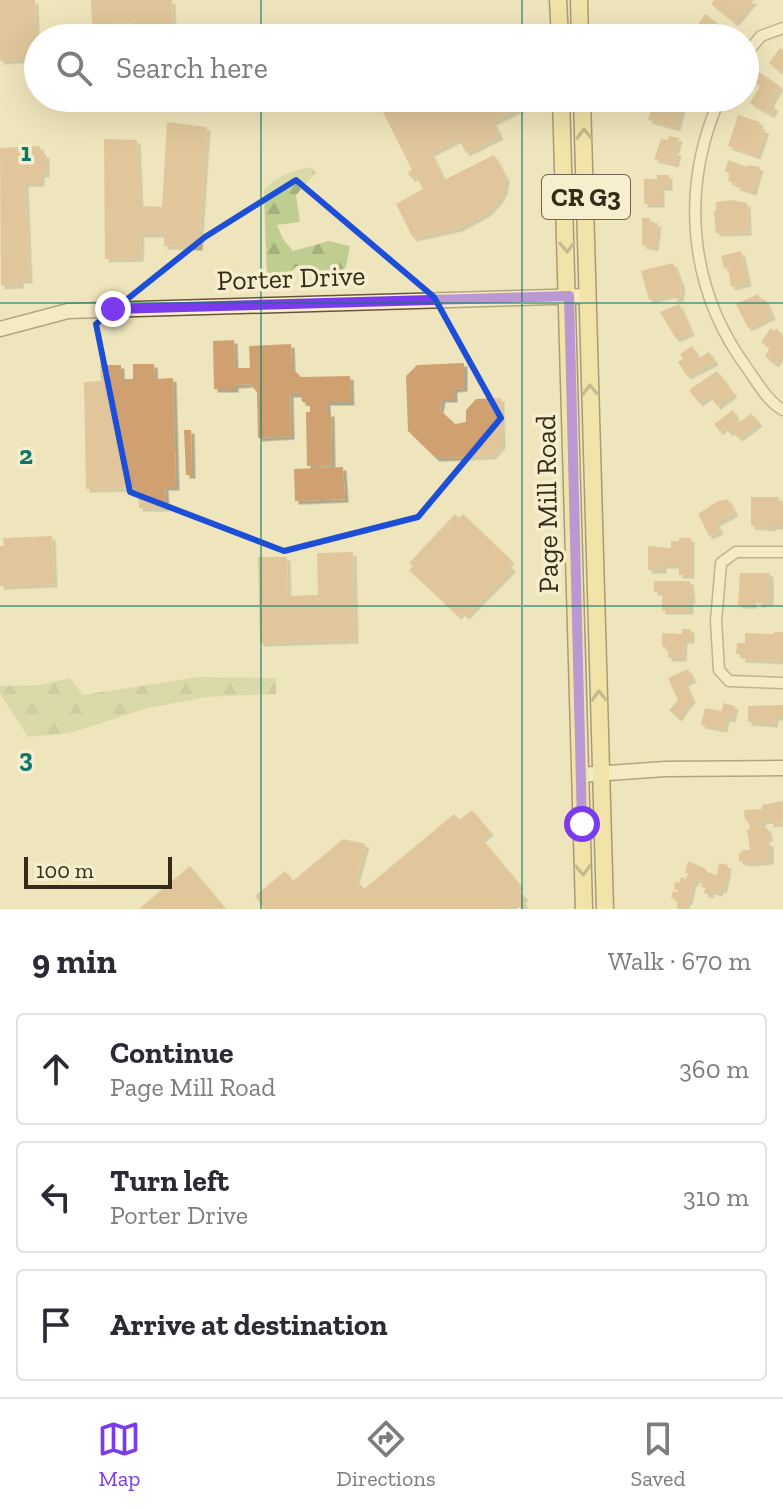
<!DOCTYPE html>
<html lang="en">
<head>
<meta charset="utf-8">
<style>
  :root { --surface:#fff; --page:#f7f7f7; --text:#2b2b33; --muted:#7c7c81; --line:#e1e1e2; --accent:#7c3aed }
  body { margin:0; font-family:"Zilla Slab",serif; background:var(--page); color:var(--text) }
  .scale { position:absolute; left:24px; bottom:20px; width:148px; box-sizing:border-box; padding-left:8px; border:4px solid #362a1b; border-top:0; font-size:22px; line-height:28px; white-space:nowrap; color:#362a1b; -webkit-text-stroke:6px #f6eecc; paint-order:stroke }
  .stop { position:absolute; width:24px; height:24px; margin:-18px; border:6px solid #7c3aed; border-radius:50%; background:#fff }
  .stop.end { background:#7c3aed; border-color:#fff; box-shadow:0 2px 8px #0008 }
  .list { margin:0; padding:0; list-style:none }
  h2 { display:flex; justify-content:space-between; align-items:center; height:104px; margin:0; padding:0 32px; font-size:34px }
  h2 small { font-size:26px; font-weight:400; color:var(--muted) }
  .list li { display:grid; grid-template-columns:52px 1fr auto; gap:24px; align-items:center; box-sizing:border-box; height:112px; margin:0 16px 16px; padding:0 16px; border:2px solid var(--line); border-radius:8px }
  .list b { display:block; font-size:30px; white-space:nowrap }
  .list p { margin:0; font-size:26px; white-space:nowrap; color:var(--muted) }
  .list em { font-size:26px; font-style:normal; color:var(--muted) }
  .icon { flex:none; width:44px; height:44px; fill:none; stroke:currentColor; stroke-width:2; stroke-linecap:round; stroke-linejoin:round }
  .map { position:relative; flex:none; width:783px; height:909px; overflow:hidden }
  .search { position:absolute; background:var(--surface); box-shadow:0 8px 32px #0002; left:24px; right:24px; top:24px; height:88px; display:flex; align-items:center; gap:20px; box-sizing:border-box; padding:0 28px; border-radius:44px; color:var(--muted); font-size:30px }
  .sheet { height:488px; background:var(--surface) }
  nav { display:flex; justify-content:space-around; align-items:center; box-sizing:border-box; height:112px; border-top:2px solid var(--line); background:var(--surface); font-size:22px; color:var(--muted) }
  nav a { display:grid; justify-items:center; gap:4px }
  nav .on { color:var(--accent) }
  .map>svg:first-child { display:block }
  .forest { fill:url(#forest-firs) }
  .building { fill:#cfa171; filter:url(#shadow) }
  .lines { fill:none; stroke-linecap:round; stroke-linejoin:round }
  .street-casing { stroke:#877555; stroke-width:13 }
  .secondary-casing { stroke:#685539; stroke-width:17 }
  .primary-casing { stroke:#54422a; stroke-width:19 }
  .street { stroke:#faf1d0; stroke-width:10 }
  .secondary { stroke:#faf1d0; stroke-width:14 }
  .primary { stroke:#f5df92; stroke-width:16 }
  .oneway { stroke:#968456 }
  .route { stroke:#7c3aed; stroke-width:10 }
  .marked { fill:none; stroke:#1d4ed8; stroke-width:6; stroke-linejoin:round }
  .grid { fill:none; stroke:#0f766e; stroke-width:2; stroke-opacity:0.55 }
  .labels { text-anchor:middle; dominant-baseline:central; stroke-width:7; stroke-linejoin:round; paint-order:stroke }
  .shield { fill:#f6eecc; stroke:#706550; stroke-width:2 }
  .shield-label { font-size:26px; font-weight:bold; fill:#362a1b }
  .street-label { font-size:28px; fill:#362a1b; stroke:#f6eecc }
  .grid-label { font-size:26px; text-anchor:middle; font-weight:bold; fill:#0f766e; stroke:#f6eecc; stroke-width:7; stroke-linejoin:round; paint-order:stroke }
</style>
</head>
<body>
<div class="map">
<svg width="783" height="909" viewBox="0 0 783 909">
  <defs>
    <pattern id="forest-firs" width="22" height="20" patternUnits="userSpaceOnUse" patternTransform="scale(2)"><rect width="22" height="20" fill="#c0cd90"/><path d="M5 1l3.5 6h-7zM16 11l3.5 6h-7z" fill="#a6b07c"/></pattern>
    <filter id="shadow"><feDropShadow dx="3.5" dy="3.5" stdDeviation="0" flood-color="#0004"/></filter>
  </defs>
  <rect width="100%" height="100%" fill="#efe5bc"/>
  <path class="forest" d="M312 167 316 173 296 195 300 222 277 225 283 239 293 251 329 241 350 246 346 267 325 282 297 266 280 281 267 283 264 190C276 175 294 170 312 167Z
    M199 677 276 678V694L207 697 148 708 70 733 28 737 0 694V686L42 685 70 678 83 695Z"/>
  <path class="building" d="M0 0H35L37 59 0 61Z
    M91 0H172L173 38H133L132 23 92 25Z
    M714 0H754L735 23 711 4Z
    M705 14 728 31 723 38H696L699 34 703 36 706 32 697 26Z
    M780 48 783 50V66L779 71 769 63Z
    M759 72 780 86 770 104 775 108 771 115 750 103 760 86 754 82Z
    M411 98H515L521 108 493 122 500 136 466 153 459 139 431 153 444 180 494 155 506 178 504 191 499 200 487 213 459 228 413 238 396 204 423 189 416 176 411 178 408 172 412 170 383 112Z
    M667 98H684L677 128 648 120 652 107 664 110Z
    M738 115 760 122 758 128 766 130 757 156 728 146Z
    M167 122 207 127 199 247 164 246V234H141L140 258 105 259 104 139 137 140 140 206 162 207Z
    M669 136 679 138 676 150H668L678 152 675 164 654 159 661 139 668 140Z
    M40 146 41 155 46 154V174H41V183H25L29 280H20V285L1 286 0 148Z
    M728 160 747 167 748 165 760 167 753 192 736 187 737 184 728 181 730 173 725 172Z
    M657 175H669V187H661V204H644V179H657Z
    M732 200 747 203 748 232 716 233 714 211H716V202Z
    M642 218H650V223H658L655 248 642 245Z
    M741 251 748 283 731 287 728 267 724 268 721 256Z
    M673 263 682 286 680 298 674 299 673 295H670L649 300 641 271Z
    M758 294 761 301 765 299 772 316 748 328 736 304Z
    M679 304 691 332 676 339 660 312Z
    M771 328 774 331 776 328 783 336V359L780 357 775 364 765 356 770 348 761 342Z
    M234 340 235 368H250L249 346 291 344 292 368 301 377 350 376 351 402H327V413H331L332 465 307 466 306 412H310V403L302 402 301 394H290L291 436 258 438 257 392 250 384 235 385V389H214L213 341Z
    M692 346 699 358 709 352 715 362 687 376 678 362 683 359 680 354Z
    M464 363V388L454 389V399H442L440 410 455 424 466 422V410L476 399 501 398 502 445 492 456 436 458 408 431 406 376 417 365Z
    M133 364H154L155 379 173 378 176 487H165L166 508H139L138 488 86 489 84 382 101 381 100 365H121V379H133Z
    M717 371 734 394 717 406 710 396 699 403 689 390Z
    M733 410 739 423 751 413 759 423 739 438 731 431 729 433 724 427 720 432 714 424Z
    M184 430H191L192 475H186Z
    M343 467 345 499 295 501 294 469Z
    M751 497H779V504H783V526H772V528L751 526Z
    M728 499 735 513 716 523 720 531 709 536 698 514 718 501Z
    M455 514 459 518 463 514 511 560 508 564 512 569 466 616 461 612 458 616 409 570 413 566 409 563Z
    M52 536 54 584 0 586V546H4L3 538Z
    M679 538H691V575H679V565H663V570H648V546L671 548V541H679Z
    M353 552 355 640 260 643 258 557H287L288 596 318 595 317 553Z
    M740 573H770V602L758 604V598H753V605H738Z
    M654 581H690L692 600H690V611H662V592H654Z
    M682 629H691V640H684L683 658H668V647H662V633L682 634Z
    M774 632H783V661L742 659V654H736L737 643H745V633L774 634Z
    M688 669 693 679 685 683 692 699 678 718 669 710 678 700 668 678Z
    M723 703 735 706 732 719 726 718 724 729 701 725 705 708 722 711Z
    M783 705V717H775L774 724 748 722V706Z
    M783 801 782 823 770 824V820H764L760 825 761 828 766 827 769 832V838L764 839 765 842 770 843V861L748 863 739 861V854L743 850H750L747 830 750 829 749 823 745 819 744 810 762 809V805Z
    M472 810 490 832 482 839 520 885 517 888 525 898 522 899 526 909H521L516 903 509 909H261L263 907 255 896 285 871 293 881 343 839 366 844 356 880 364 889 454 814 459 820Z
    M688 861 706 869V876L707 872 717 875 719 863 728 865 727 874 723 890 720 889 719 893 711 891 710 895 704 893 706 888 701 887 703 881 696 879 695 883 693 882 689 901H687L685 909H677V899L671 898 673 891 678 893V890L674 889 675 882 679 883 681 877 686 879 688 873H685Z
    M190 866 226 909H139Z"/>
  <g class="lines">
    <g class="street-casing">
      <path id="street" d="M745 55 761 36 783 28
        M720 98C680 188 688 288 747 368 757 382 768 402 783 410
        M783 552H736L721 563 716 621 719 670 729 681 783 683"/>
    </g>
    <g class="secondary-casing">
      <path id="secondary" d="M0 329 68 311 587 296
        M580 775 665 769 783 768"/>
    </g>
    <g class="primary-casing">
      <path id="primary" d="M558 0 560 38
        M579 0 580 38
        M561 98 584 909
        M582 98 605 909"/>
    </g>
    <use href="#street" class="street"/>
    <use href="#secondary" class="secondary"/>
    <use href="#primary" class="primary"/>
  </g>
  <defs><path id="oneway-chevron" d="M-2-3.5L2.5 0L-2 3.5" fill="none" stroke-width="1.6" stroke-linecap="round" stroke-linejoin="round" transform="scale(2)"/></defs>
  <g class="oneway">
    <use href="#oneway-chevron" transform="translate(584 134) rotate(-92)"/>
    <use href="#oneway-chevron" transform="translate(567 247) rotate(88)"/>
    <use href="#oneway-chevron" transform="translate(590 390) rotate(-92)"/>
    <use href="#oneway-chevron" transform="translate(599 696) rotate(-92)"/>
    <use href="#oneway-chevron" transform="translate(583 870) rotate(88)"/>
  </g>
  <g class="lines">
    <path class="route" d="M113 309 569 296 582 824"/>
  </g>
  <path d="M0 0H783V909H0ZM296 180 434 297 501 418 418 517 284 551 130 492 96 324 205 237Z" fill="#efe5bc" fill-opacity=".55" fill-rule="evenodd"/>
  <path class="marked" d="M296 180 434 297 501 418 418 517 284 551 130 492 96 324 205 237Z"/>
  <path class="grid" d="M261 0V38M522 0V38M261 98V909M522 98V909M0 303H783M0 606H783"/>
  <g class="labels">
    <rect class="shield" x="542" y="175" width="88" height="44" rx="6"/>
    <g class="shield-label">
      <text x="586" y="197">CR G3</text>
    </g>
    <g class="street-label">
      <text transform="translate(291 278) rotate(-2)">Porter Drive</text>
      <text transform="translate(547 504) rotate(-91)">Page Mill Road</text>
    </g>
  </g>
  <g class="grid-label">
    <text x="26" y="161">1</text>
    <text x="26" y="464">2</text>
    <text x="26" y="767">3</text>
  </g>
</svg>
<div class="scale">100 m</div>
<div class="stop" style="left:582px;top:824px"></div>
<div class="stop end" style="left:113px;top:309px"></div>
<div class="search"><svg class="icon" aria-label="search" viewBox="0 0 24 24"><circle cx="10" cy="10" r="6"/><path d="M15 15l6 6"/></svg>Search here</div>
</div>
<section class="sheet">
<h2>9 min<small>Walk · 670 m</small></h2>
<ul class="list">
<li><svg class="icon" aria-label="ahead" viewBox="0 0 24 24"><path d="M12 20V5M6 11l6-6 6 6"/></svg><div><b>Continue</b><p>Page Mill Road</p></div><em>360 m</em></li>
<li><svg class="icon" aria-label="left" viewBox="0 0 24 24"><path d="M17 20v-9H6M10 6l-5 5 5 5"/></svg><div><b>Turn left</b><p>Porter Drive</p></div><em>310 m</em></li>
<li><svg class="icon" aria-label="arrive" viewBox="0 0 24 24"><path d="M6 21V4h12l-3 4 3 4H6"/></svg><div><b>Arrive at destination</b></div></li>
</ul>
</section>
<nav>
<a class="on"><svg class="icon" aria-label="map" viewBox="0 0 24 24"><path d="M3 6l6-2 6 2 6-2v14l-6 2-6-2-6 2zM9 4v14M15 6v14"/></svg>Map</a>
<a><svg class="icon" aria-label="directions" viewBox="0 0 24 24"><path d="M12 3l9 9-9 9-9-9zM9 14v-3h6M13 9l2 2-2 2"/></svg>Directions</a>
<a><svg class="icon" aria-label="saved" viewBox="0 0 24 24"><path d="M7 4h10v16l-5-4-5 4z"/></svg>Saved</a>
</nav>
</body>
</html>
